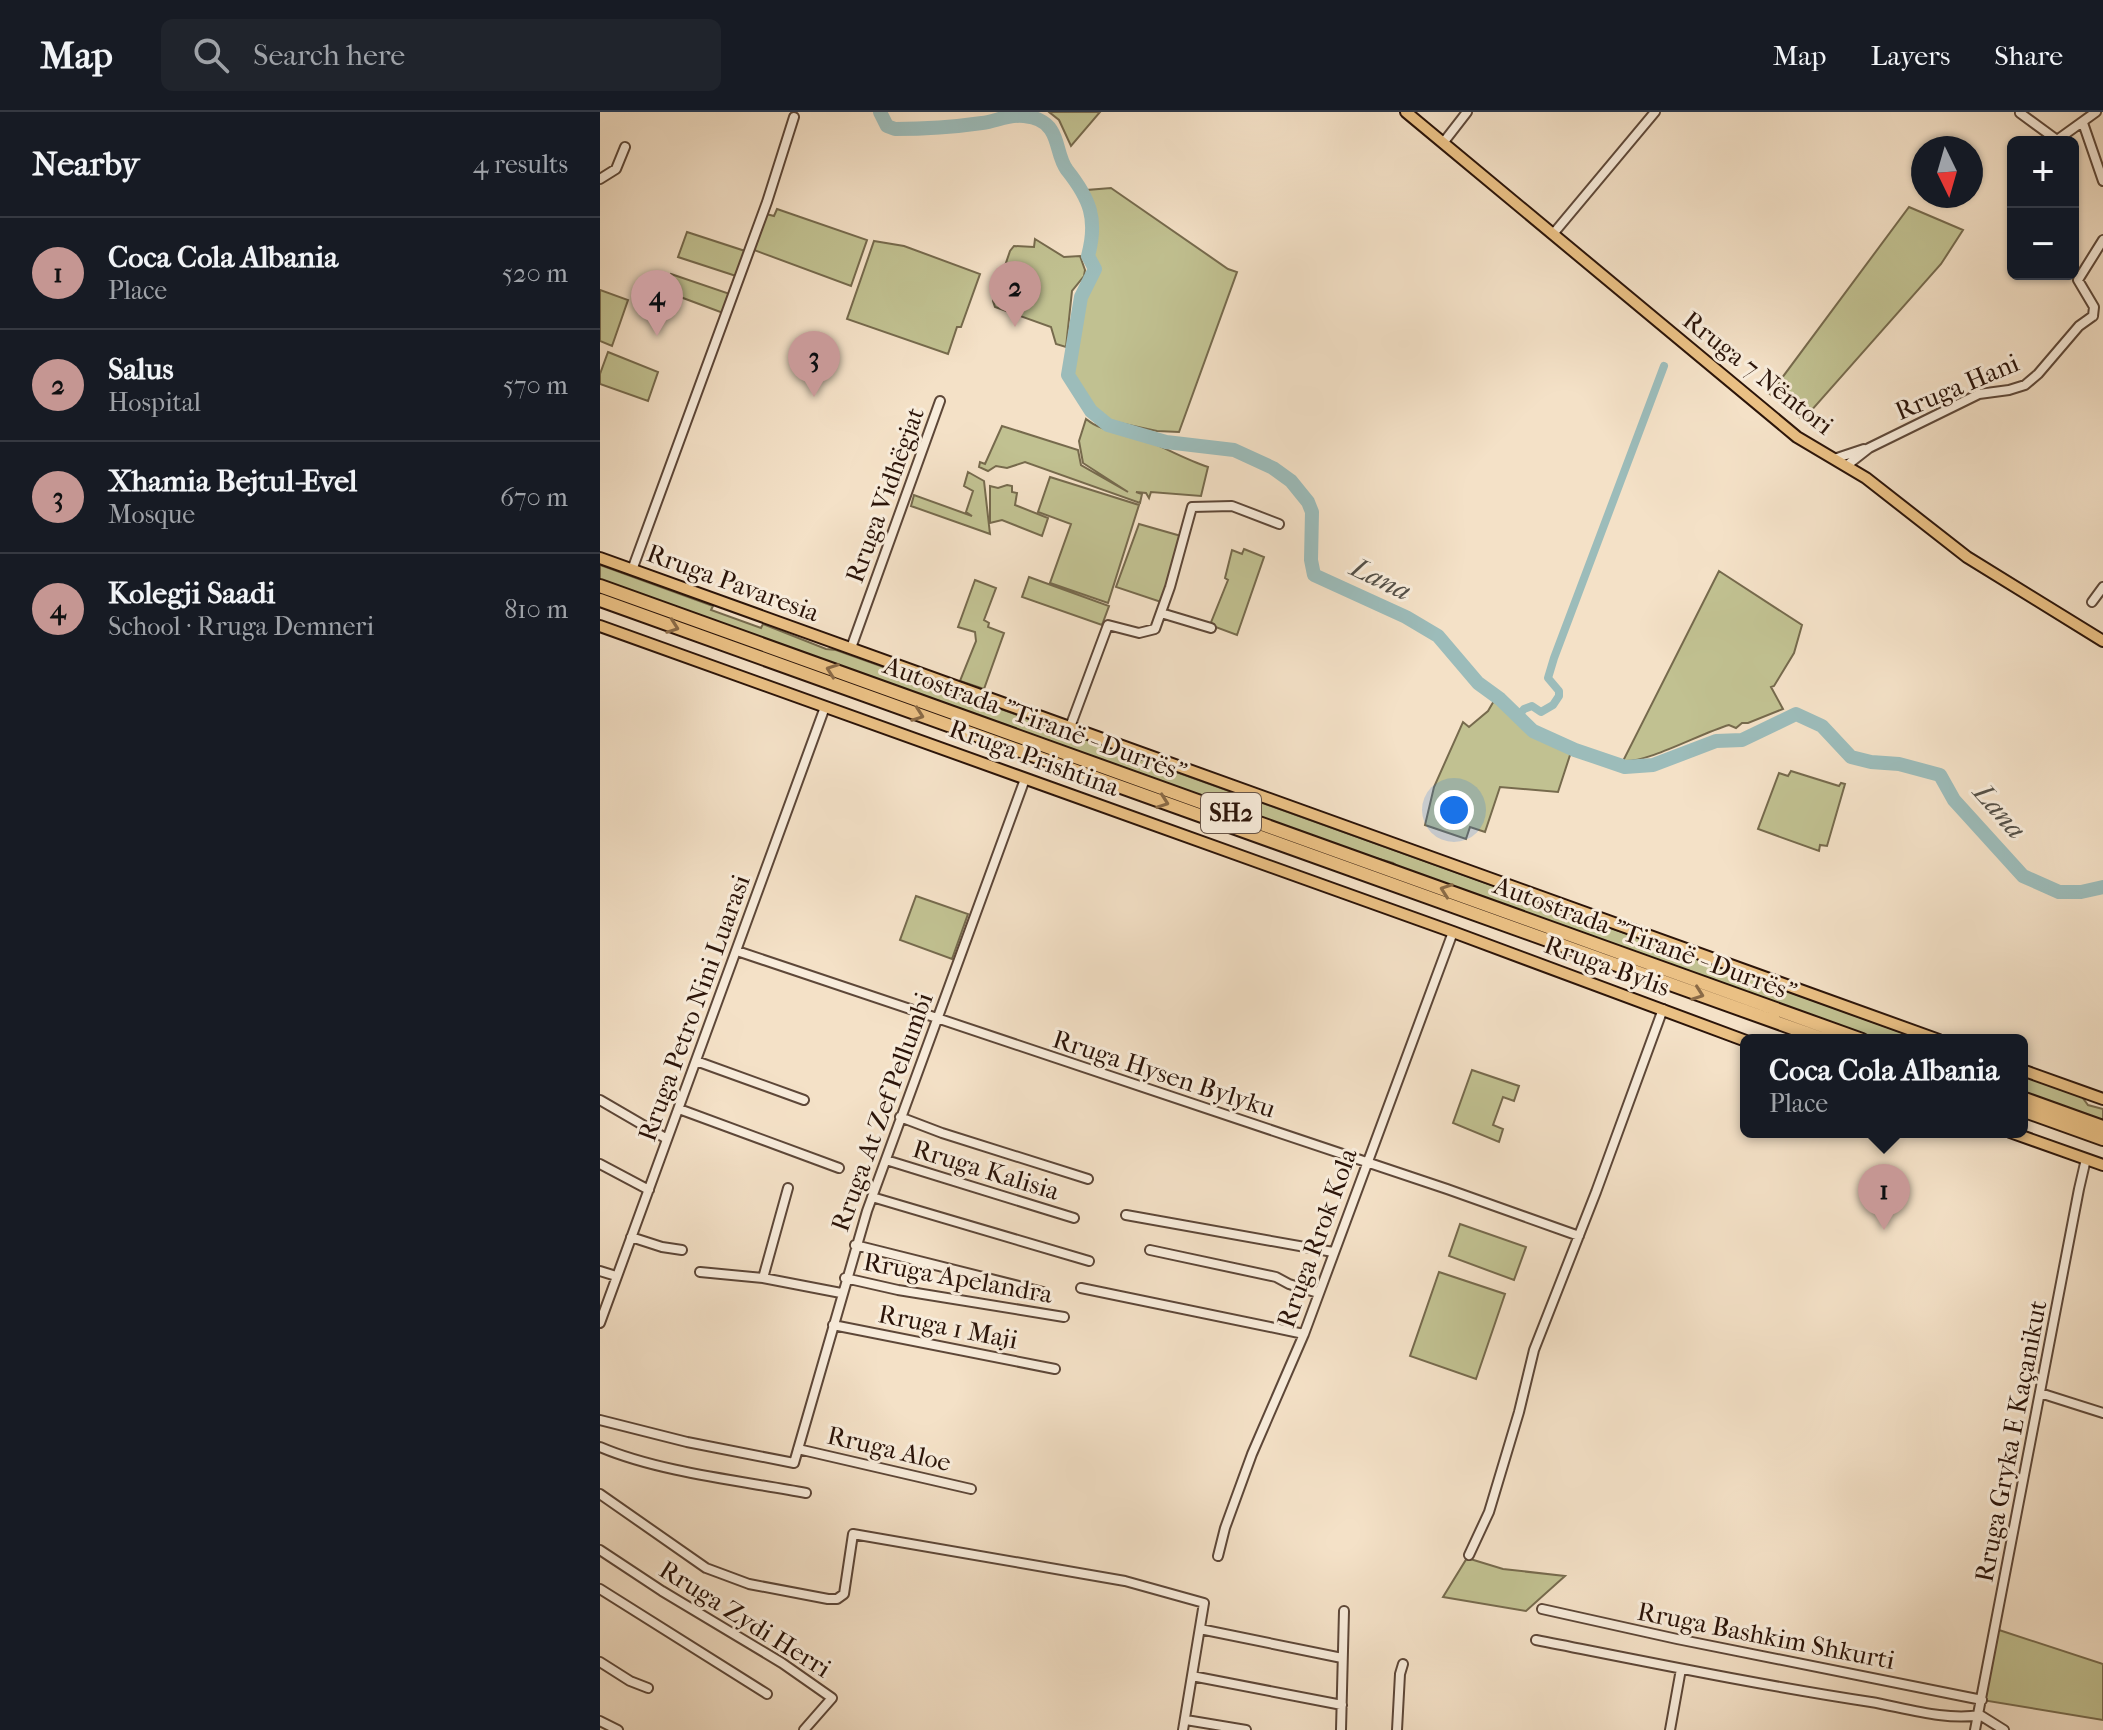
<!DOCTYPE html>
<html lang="en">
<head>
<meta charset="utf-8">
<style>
  :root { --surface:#171b24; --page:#20242c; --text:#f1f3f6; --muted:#9ea1a6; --line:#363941; --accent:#c59692 }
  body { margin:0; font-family:"IM FELL French Canon",serif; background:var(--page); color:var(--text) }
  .controls { position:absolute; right:24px; top:24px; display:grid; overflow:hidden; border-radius:12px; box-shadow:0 2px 6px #0004 }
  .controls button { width:72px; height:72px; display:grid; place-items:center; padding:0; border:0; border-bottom:2px solid var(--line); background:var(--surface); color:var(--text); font:40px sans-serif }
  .compass { position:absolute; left:1311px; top:24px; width:72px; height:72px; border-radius:50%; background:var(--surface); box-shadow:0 2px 6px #0004; rotate:175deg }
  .you { position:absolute; left:854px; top:698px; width:28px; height:28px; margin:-20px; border:6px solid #fff; border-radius:50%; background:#1a73e8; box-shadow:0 0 0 12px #1a73e833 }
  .badge { display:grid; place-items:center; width:52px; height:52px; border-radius:50%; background:var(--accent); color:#111; font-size:26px; font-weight:700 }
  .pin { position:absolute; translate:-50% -66px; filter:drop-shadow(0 2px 4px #0008) }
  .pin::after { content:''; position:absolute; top:42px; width:28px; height:24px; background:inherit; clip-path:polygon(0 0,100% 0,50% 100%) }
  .popup { position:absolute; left:1140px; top:922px; width:288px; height:104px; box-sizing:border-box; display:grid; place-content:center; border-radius:12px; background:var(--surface); filter:drop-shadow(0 2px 6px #0005); font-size:26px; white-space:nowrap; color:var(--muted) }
  .popup b { font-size:30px; color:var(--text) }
  .popup::after { content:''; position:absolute; left:50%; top:100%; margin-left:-16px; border:16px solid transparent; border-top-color:var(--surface) }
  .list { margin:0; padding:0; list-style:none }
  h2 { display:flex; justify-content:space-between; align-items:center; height:104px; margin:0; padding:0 32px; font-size:34px }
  h2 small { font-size:26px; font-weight:400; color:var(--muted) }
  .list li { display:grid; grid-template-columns:52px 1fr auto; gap:24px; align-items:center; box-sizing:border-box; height:112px; padding:0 32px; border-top:2px solid var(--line) }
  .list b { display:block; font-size:30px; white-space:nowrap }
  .list p { margin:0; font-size:26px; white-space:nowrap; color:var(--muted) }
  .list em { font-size:26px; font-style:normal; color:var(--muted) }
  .icon { flex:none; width:44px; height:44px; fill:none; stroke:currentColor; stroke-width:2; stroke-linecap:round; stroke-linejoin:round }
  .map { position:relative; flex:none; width:1503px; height:1618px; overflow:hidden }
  header { display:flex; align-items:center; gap:48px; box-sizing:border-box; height:112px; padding:0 40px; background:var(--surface); border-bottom:2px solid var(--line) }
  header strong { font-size:38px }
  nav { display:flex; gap:44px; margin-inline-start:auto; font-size:28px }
  .search { width:560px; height:72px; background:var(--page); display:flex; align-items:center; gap:20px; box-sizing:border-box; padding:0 28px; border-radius:12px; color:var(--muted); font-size:30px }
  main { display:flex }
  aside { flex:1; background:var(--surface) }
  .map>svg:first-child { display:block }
  .green { fill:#c1c191; stroke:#766a4d; stroke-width:2 }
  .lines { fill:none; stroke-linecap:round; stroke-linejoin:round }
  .canal { stroke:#9cbcba; stroke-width:8 }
  .river { stroke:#9cbcba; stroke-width:14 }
  .minor-casing { stroke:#5d4738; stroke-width:12 }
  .major-casing { stroke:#2b1409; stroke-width:14 }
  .highway-casing { stroke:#2b1409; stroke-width:16 }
  .minor { stroke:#f8ecdb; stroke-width:8 }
  .major { stroke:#eac084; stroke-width:10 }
  .highway { stroke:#eac084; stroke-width:12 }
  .oneway { stroke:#8a6a46 }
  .labels { text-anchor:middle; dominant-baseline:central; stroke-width:6; stroke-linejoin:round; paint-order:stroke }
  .shield { fill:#f8ecdb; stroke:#685548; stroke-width:2 }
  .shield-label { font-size:24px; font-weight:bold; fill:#2b1409 }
  .street-label { font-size:26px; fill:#2b1409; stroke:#f8ecdb }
  .water-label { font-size:28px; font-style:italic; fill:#534f47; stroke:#f8ecdb }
</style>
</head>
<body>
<header>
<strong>Map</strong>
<div class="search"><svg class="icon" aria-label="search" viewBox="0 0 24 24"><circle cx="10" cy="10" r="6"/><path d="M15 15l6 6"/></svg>Search here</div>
<nav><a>Map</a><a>Layers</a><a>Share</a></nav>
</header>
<main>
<aside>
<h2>Nearby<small>4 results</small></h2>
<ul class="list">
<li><span class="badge">1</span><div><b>Coca Cola Albania</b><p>Place</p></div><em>520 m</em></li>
<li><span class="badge">2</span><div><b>Salus</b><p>Hospital</p></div><em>570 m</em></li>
<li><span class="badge">3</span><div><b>Xhamia Bejtul-Evel</b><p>Mosque</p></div><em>670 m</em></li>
<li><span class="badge">4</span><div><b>Kolegji Saadi</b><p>School · Rruga Demneri</p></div><em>810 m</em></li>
</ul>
</aside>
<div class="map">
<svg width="1503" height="1618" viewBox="0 0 1503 1618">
  <rect width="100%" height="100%" fill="#f4e1c7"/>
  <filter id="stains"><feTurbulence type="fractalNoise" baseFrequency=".0025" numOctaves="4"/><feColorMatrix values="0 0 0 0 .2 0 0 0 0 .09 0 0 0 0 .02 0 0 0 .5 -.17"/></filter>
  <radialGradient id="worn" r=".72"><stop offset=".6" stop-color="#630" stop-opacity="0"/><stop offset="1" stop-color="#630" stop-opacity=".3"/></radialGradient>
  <path class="green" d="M449 0H500L471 34 459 8Z
    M511 76 628 157 637 160 579 320 557 319 510 309 496 297 475 270 471 260 472 247 483 187 498 159C488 138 497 126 495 105 493 95 490 87 487 78Z
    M1309 95 1363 118 1341 152 1203 308 1170 282Z
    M177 97 267 128 251 174 154 138 166 102 174 104Z
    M87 120 145 139 136 164 78 145Z
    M435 127 464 145 480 144 485 158 484 164 472 179 466 235 456 232 451 215 395 195 393 189 410 139 414 134 434 135Z
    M274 129 304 134 380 162 361 215H357L348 242 247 207Z
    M71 162 130 182 123 201 67 180Z
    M0 178 28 188 12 234 0 229Z
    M8 240 58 260 48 289 0 272V262Z
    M486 307C503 321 519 318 539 325 562 334 584 347 608 355L601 384 551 380 549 386 546 381 536 380 542 382 540 391 425 350 407 356 396 354 388 359 379 355 380 350 385 352 402 314 478 338 481 353 528 380 483 351 479 329Z
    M368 360 384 369 390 422 311 394 314 383 372 404 366 400 373 379 364 374Z
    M450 365 539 393 508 491 450 471 471 412 438 400Z
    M407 373 412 374V380L417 381 415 393 448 406 442 424 402 408 390 411V374L398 376Z
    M539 412 581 424 561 490 516 475Z
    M644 437 664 445 637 523 610 513 628 468 625 466 632 438 642 442Z
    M0 453 113 494 111 498 161 516 163 512 226 537 236 538 1323 928H1276L803 758 793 751 751 739 0 470Z
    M1119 459 1202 513 1194 541 1174 574 1171 575 1183 597 1148 611H1142L1136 616 1129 613C1101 621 1048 651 1023 649Z
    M429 465 509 494 502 513 422 485Z
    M375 468 396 476 384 508 389 511 388 515 404 521 384 577 360 569 376 529 375 520 358 515Z
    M895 587 930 621 971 640 958 680 900 675 885 720 870 715 866 727 825 713 834 675 863 610 869 615 888 599Z
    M1191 659 1239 674 1241 671 1245 672 1227 734 1220 733 1219 739 1158 717 1179 661 1188 664Z
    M316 784 368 802 352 847 300 828Z
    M872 958 919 974 914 989 903 985 893 1013 903 1017 899 1030 853 1011Z
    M1422 963 1482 985 1488 993 1503 997V1009L1422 980Z
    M860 1112 926 1135 914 1168 849 1144Z
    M839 1160 905 1182 876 1267 810 1244Z
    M867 1446 903 1457 965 1464 926 1499 843 1485Z
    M1396 1517 1503 1552V1608L1382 1588Z"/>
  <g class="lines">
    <path class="canal" d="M919 603 924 597 932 594 941 600 953 593 959 584V579L948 566 954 546 1064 254"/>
    <path class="river" d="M280 0 287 14 295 17C323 17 354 15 382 11 397 9 409 2 424 4 434 5 446 9 451 18 459 30 458 46 467 58 490 87 498 107 488 144L495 157 481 185 468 263 491 299 508 313 566 330 634 338 673 356 691 369 708 390 712 400 711 448 714 463 806 505 838 524 878 571 900 587 933 619 975 638 1025 655 1053 653 1116 629 1142 628 1196 602 1222 614 1251 645 1271 650 1299 652 1340 663 1354 688 1423 764 1459 780H1481L1503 775"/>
    <g class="minor-casing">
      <path id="minor" d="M1420 1 1457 28 1496 0
        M1483 11 1503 69
        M843 31 867 0
        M0 67 16 57 25 35
        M953 122 1055 0
        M1493 204 1494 195 1478 168 1503 128
        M1234 347 1264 337
        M1246 354 1269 336 1379 282 1409 278 1425 273 1438 262 1479 214 1493 204
        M32 458 167 90 194 5
        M1492 490 1503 475
        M561 501 611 516
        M251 536 340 289
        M470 615 508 513 539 521 555 517 570 475 592 395 632 394 679 412
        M137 839 847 1077 979 1124
        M96 949 204 988
        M0 988 67 1027
        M79 997 239 1056
        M300 1005 342 1021 488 1067
        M286 1048 474 1106
        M0 1052 49 1078
        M272 1085 489 1149
        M526 1103 733 1140
        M31 1125 62 1135 82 1138
        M255 1133 443 1180
        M550 1138 676 1165 689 1172 718 1181
        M0 1159 16 1164
        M100 1160 163 1166 241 1181
        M163 1166 188 1076
        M245 1166 298 1178 464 1205
        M481 1176 704 1222
        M0 1211 225 595
        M233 1213 455 1257
        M1440 1281 1503 1301
        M0 1308 87 1330 194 1351 267 1099 425 667
        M0 1335C58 1360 142 1369 206 1381
        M198 1337 371 1377
        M0 1382 106 1456 149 1472 228 1487H237L244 1482 253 1422 525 1469 604 1491 583 1618
        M0 1438 62 1479 182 1551 232 1586 204 1618
        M869 1443 889 1400 919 1300 934 1238 996 1080 1063 897
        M618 1444 625 1416 652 1342 704 1222 853 820
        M0 1477 167 1582
        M942 1497 1077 1527 1382 1588
        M600 1517 742 1546
        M936 1528C1048 1550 1159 1573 1271 1590 1305 1596 1346 1609 1380 1603L1404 1618
        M0 1550 30 1569 48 1576
        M592 1564 742 1593
        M586 1608 646 1618
        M0 1609 18 1618
        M741 1618 744 1499
        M797 1618 800 1562 803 1552
        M1070 1618 1081 1557
        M1375 1618 1479 1077 1486 1047"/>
    </g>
    <g class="major-casing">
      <path id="major" d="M806 0 1197 325 1266 366 1367 445 1503 529
        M0 446 1339 928
        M0 514 853 820 1146 929
        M1422 958 1503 987
        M1410 1020 1503 1053"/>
    </g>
    <g class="highway-casing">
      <path id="highway" d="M0 474 1262 928
        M0 488 1226 928
        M1422 986 1503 1015
        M1422 998 1503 1027"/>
    </g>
    <use href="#minor" class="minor"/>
    <use href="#major" class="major"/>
    <use href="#highway" class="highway"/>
  </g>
  <defs><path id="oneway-chevron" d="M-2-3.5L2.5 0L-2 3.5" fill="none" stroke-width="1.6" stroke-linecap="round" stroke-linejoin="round" transform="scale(2)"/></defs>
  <g class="oneway">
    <use href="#oneway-chevron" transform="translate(73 515) rotate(20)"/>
    <use href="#oneway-chevron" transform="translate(232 558) rotate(-160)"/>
    <use href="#oneway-chevron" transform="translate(318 603) rotate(20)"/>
    <use href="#oneway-chevron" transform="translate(563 690) rotate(20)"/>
    <use href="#oneway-chevron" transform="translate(846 778) rotate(-160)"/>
    <use href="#oneway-chevron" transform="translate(1098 882) rotate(20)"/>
  </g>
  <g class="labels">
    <rect class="shield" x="601" y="681" width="60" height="40" rx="6"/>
    <g class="shield-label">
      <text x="631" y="701">SH2</text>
    </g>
    <g class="street-label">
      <text transform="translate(1158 261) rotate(38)">Rruga 7 Nëntori</text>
      <text transform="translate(1357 275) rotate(-23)">Rruga Hani</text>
      <text transform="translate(285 383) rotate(-70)">Rruga Vidhëgjat</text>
      <text transform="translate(133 471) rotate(20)">Rruga Pavaresia</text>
      <text transform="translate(435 607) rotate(20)">Autostrada "Tiranë - Durrës"</text>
      <text transform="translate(434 646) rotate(20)">Rruga Prishtina</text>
      <text transform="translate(1045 827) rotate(20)">Autostrada "Tiranë - Durrës"</text>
      <text transform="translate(1007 854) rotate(20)">Rruga Bylis</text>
      <text transform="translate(94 896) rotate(-70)">Rruga Petro Nini Luarasi</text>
      <text transform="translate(564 962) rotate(18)">Rruga Hysen Bylyku</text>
      <text transform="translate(282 1000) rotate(-70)">Rruga At Zef Pellumbi</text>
      <text transform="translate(386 1058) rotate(17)">Rruga Kalisia</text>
      <text transform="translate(717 1126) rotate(-70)">Rruga Rrok Kola</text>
      <text transform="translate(358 1166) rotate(10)">Rruga Apelandra</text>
      <text transform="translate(348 1215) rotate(11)">Rruga 1 Maji</text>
      <text transform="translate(1411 1329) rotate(-79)">Rruga Gryka E Kaçanikut</text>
      <text transform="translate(289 1337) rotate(13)">Rruga Aloe</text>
      <text transform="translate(145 1507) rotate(32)">Rruga Zydi Herri</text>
      <text transform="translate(1166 1524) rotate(11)">Rruga Bashkim Shkurti</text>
    </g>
    <g class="water-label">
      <text transform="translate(781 467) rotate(26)">Lana</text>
      <text transform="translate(1400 699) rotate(49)">Lana</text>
    </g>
  </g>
  <rect width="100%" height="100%" filter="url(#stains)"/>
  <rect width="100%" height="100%" fill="url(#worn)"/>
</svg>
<div class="controls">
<button>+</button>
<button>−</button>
</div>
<svg class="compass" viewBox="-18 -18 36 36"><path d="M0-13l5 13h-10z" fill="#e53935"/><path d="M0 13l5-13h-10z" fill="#9ea1a6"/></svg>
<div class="you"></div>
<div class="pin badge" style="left:1284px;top:1118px">1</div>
<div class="popup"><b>Coca Cola Albania</b>Place</div>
<div class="pin badge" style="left:415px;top:215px">2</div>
<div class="pin badge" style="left:214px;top:285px">3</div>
<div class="pin badge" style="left:57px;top:224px">4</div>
</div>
</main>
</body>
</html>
